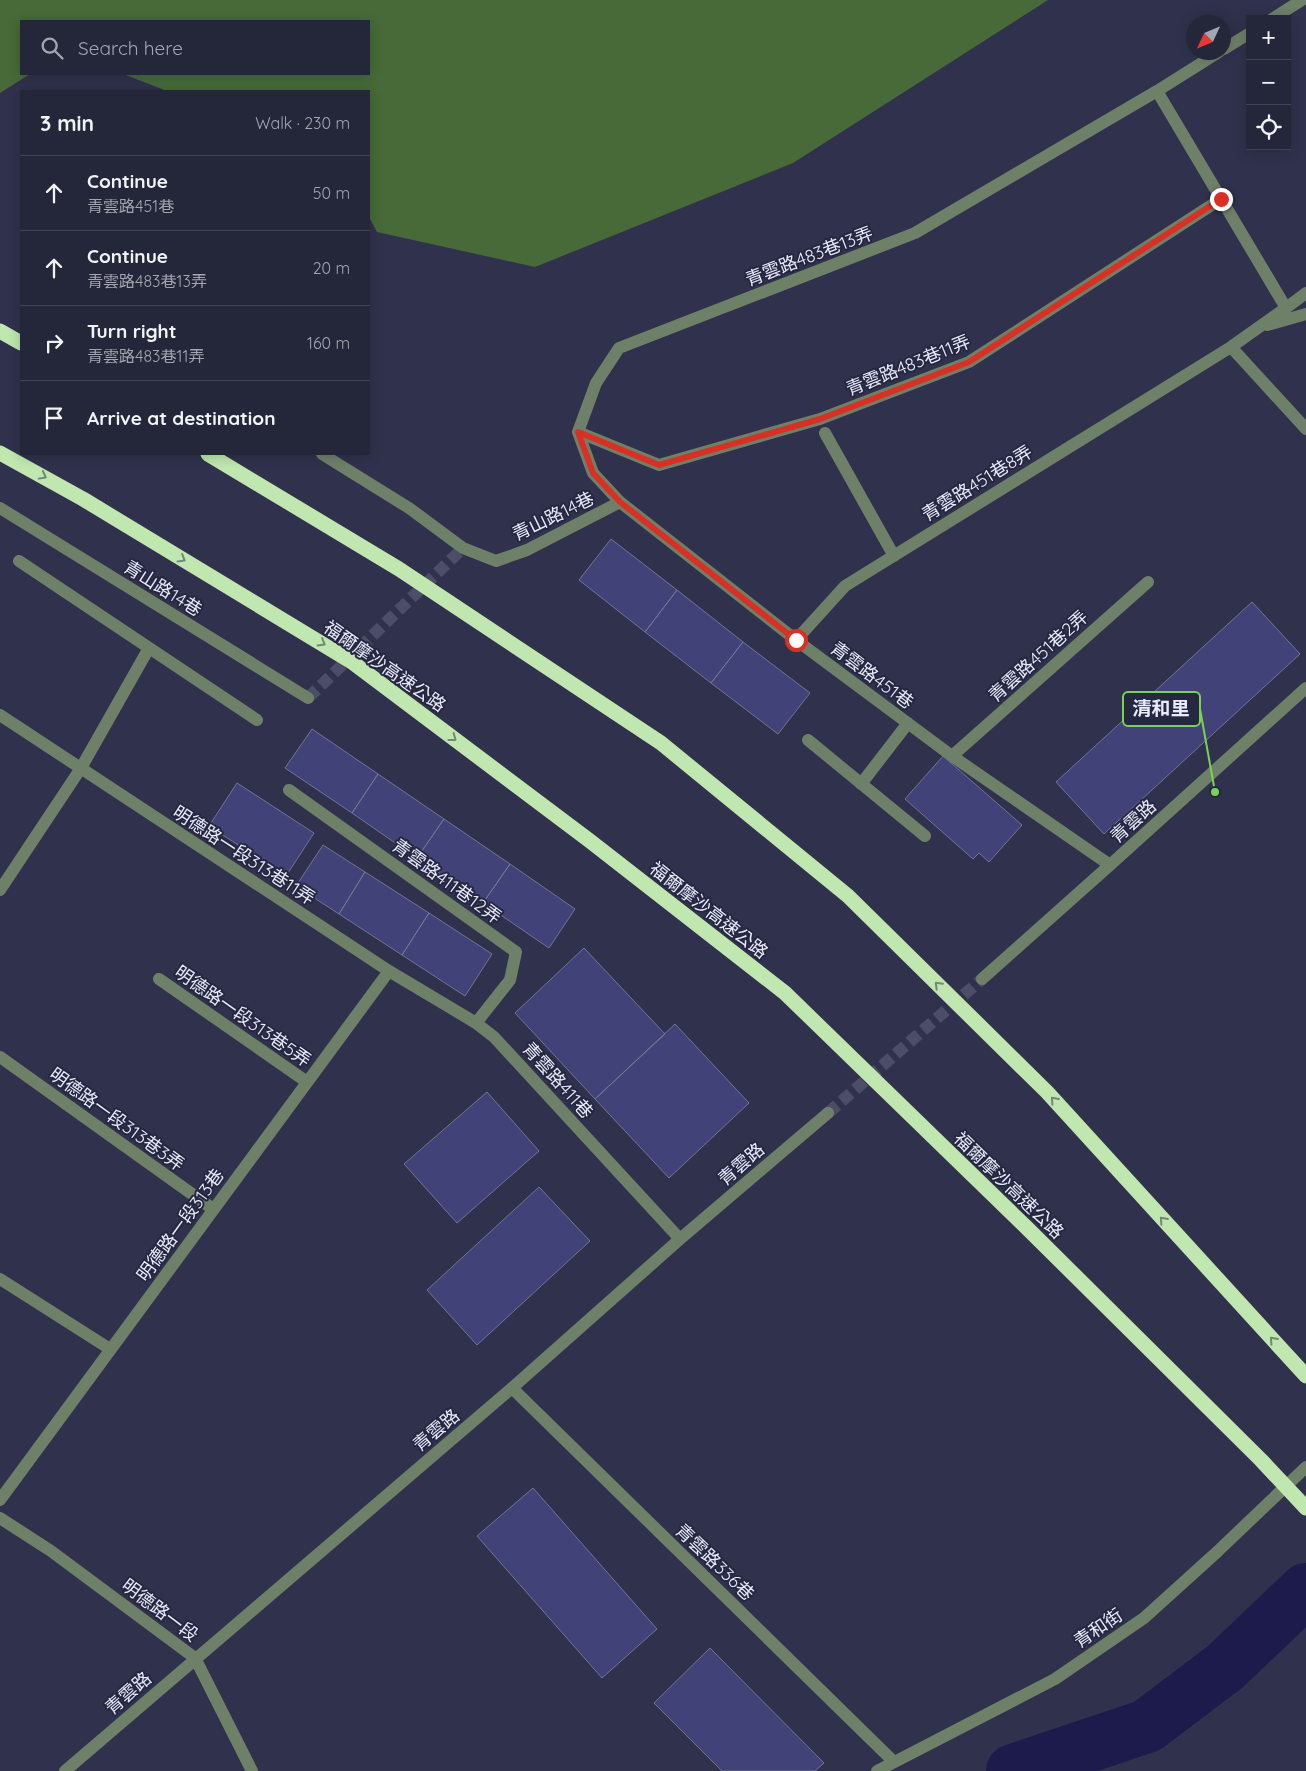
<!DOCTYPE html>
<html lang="en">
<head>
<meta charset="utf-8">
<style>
  :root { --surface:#24263a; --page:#303245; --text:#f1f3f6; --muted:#a3a5af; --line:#414354 }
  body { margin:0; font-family:Quicksand,"Noto Sans TC",sans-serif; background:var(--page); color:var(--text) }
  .controls { position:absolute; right:15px; top:15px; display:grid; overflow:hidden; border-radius:0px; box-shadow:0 2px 12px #0003 }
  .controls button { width:45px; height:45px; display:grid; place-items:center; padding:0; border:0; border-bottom:1px solid var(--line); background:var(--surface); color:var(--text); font:25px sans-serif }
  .compass { position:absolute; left:1186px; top:15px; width:45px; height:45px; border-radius:50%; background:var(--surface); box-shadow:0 2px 12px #0003; rotate:226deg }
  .stop { position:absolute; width:15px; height:15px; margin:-11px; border:4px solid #d93025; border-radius:50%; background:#fff }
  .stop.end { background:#d93025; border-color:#fff; box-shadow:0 1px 5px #0008 }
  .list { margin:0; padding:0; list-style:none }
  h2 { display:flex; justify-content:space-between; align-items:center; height:65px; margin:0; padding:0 20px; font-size:21px }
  h2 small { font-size:16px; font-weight:400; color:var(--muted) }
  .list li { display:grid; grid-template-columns:32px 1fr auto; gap:15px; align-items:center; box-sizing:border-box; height:75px; padding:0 20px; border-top:1px solid var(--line) }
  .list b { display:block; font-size:19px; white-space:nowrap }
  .list p { margin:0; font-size:16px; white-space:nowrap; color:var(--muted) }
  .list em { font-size:16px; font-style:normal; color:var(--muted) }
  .icon { flex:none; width:28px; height:28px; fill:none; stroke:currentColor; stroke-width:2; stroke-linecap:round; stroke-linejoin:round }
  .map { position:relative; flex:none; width:1306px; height:1771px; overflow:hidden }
  .search { position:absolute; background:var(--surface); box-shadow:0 2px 12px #0003; left:20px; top:20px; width:350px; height:55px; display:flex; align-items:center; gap:12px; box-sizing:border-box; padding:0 18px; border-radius:0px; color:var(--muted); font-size:19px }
  .panel { position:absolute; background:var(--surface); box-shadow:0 2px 12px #0003; left:20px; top:90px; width:350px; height:365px; border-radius:0px }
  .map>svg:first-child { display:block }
  .green { fill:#476a38 }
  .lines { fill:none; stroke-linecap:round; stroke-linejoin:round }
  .river { stroke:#1d1b4b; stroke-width:54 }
  .building { fill:#414378; stroke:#717493 }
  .minor-tunnel { stroke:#4c4e67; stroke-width:12; stroke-dasharray:12 6; stroke-linecap:butt }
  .minor { stroke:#6f8069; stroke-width:12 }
  .highway { stroke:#bfe7af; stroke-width:15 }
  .oneway { stroke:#728878 }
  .route { stroke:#d93025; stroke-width:6 }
  .labels { text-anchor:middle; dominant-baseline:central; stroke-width:4; stroke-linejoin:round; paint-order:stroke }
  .street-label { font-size:18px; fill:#e9ebfc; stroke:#262842 }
  .leader { fill:none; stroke:#7cd155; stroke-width:2 }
  .callout-dot { fill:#7cd155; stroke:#262842; stroke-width:2 }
  .callout { fill:#262842; stroke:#7cd155; stroke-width:2 }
  .callout-label { font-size:19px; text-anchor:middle; font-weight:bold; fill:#e9ebfc }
</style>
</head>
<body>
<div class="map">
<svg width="1306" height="1771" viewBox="0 0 1306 1771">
  <rect width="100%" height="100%" fill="#30324d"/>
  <path class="green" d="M0 0H1048L793 163 535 267 377 232 369 217V91H167L123 74H369V21H21V74H30L0 93Z"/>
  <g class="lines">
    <path class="river" d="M1013 1771 1147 1726 1225 1667 1306 1590"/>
  </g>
  <path class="building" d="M611 539 677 590 645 632 579 580Z
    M677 590 743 642 711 683 645 632Z
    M1252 602 1300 654 1104 834 1056 782Z
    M743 642 810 693 778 734 711 683Z
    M312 729 378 774 352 813 285 768Z
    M943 756 1022 825 989 862 979 853 973 859 905 799Z
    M378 774 444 819 417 858 352 813Z
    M237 783 314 833 286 876 209 826Z
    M444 819 510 864 483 903 417 858Z
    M323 845 365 872 339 914 296 886Z
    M510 864 575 909 549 948 483 903Z
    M365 872 429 913 402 955 339 914Z
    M429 913 492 954 465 996 402 955Z
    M584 948 665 1034 595 1099 515 1013Z
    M675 1024 749 1103 669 1178 595 1099Z
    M487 1092 539 1151 457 1223 404 1164Z
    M539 1187 590 1241 477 1345 427 1290Z
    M533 1488 657 1629 602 1678 477 1536Z
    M710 1648 824 1763 815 1771H722L654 1703Z"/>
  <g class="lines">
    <path class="minor-tunnel" d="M308 698 463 548
      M828 1113 982 979"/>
    <path class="minor" d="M1272 19 1302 0
      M1224 49 1250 33
      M1157 91 1286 308 1231 347 1306 429
      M1286 308 1306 293
      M1267 325 1306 314
      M578 432 659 465 820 419 969 362 1221 199
      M825 433 894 556
      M322 454 409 508 463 548 496 561 527 550 620 502
      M0 508 308 698
      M19 561 257 720
      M796 640 845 586 1231 347
      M0 715 389 971 476 1023 494 1037 680 1239
      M808 740 925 836
      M952 756 1148 582
      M861 784 908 723
      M289 790 516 952 510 980 476 1023
      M1110 865 952 756 796 640 620 502 593 473 578 432 596 383 619 348 915 233 1157 91 1219 52
      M0 890 81 768 149 648
      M159 979 307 1082
      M982 979 1110 865 1306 688
      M0 1057 213 1209
      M0 1279 110 1349
      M512 1388 893 1761
      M0 1500 389 971
      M0 1518 51 1551 195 1658 252 1771
      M65 1771 512 1388 680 1239 828 1113
      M877 1771 1055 1679 1144 1618 1217 1552 1306 1467"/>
    <path class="highway" d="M0 331 21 343
      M0 453 83 499 352 662 590 841 785 993 1028 1229 1261 1460 1306 1508
      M208 454 399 569 661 743 848 896 1047 1092 1306 1376"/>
  </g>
  <defs><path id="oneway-chevron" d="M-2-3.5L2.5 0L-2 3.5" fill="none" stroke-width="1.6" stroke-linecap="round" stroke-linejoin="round" transform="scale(1.25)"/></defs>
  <g class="oneway">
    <use href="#oneway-chevron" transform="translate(43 476) rotate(29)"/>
    <use href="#oneway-chevron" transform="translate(182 559) rotate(31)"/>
    <use href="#oneway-chevron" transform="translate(322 643) rotate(31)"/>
    <use href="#oneway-chevron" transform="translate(453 738) rotate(37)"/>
    <use href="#oneway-chevron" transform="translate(938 985) rotate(-135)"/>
    <use href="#oneway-chevron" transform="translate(1054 1100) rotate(-132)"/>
    <use href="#oneway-chevron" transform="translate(1163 1220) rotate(-132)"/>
    <use href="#oneway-chevron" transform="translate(1273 1340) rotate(-132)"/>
  </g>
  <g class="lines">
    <path class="route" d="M796 640 620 502 593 473 578 432 659 465 820 419 969 362 1221 199"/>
  </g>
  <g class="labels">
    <g class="street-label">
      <text transform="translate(809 256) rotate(-21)">青雲路483巷13弄</text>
      <text transform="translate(908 365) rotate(-22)">青雲路483巷11弄</text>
      <text transform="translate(977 483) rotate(-32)">青雲路451巷8弄</text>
      <text transform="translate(553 516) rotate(-26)">青山路14巷</text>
      <text transform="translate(163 588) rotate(32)">青山路14巷</text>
      <text transform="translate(1038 656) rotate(-42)">青雲路451巷2弄</text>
      <text transform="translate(385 666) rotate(35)">福爾摩沙高速公路</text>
      <text transform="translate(872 675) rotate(37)">青雲路451巷</text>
      <text transform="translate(1133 821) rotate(-42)">青雲路</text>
      <text transform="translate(244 855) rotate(33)">明德路一段313巷11弄</text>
      <text transform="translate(447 881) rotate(36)">青雲路411巷12弄</text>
      <text transform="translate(709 910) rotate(38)">福爾摩沙高速公路</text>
      <text transform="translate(243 1016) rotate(35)">明德路一段313巷5弄</text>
      <text transform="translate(558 1080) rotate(48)">青雲路411巷</text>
      <text transform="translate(117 1119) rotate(36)">明德路一段313巷3弄</text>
      <text transform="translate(741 1164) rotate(-41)">青雲路</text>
      <text transform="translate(1009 1185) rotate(44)">福爾摩沙高速公路</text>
      <text transform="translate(180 1225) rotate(-54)">明德路一段313巷</text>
      <text transform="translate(436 1430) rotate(-40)">青雲路</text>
      <text transform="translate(715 1562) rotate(44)">青雲路336巷</text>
      <text transform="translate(160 1610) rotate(37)">明德路一段</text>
      <text transform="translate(1098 1628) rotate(-34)">青和街</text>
      <text transform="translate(128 1693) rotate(-41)">青雲路</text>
    </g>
  </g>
  <path class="leader" d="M1215 792L1200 709"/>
  <circle class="callout-dot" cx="1215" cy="792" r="5"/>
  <rect class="callout" x="1123" y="692" width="77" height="34" rx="5"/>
  <g class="callout-label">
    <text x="1161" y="715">清和里</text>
  </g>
</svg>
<div class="controls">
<button>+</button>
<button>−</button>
<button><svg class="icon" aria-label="locate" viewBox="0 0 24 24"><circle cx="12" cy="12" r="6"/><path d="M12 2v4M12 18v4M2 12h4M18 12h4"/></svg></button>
</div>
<svg class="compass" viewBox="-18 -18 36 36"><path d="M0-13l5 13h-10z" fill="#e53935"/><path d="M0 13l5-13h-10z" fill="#a3a5af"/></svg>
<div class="stop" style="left:796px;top:640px"></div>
<div class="stop end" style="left:1221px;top:199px"></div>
<div class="search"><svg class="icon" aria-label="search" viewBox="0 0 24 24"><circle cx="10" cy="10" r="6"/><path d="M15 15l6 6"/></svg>Search here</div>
<section class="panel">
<h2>3 min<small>Walk · 230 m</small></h2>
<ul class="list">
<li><svg class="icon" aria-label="ahead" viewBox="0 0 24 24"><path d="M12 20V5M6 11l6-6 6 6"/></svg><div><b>Continue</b><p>青雲路451巷</p></div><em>50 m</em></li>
<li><svg class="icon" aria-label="ahead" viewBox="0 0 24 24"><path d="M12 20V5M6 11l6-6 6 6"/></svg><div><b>Continue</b><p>青雲路483巷13弄</p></div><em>20 m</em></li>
<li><svg class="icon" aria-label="right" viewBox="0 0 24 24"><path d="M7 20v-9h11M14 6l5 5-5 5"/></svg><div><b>Turn right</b><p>青雲路483巷11弄</p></div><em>160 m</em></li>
<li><svg class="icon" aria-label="arrive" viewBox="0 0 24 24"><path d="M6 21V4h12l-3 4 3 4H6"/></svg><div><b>Arrive at destination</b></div></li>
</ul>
</section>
</div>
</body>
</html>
